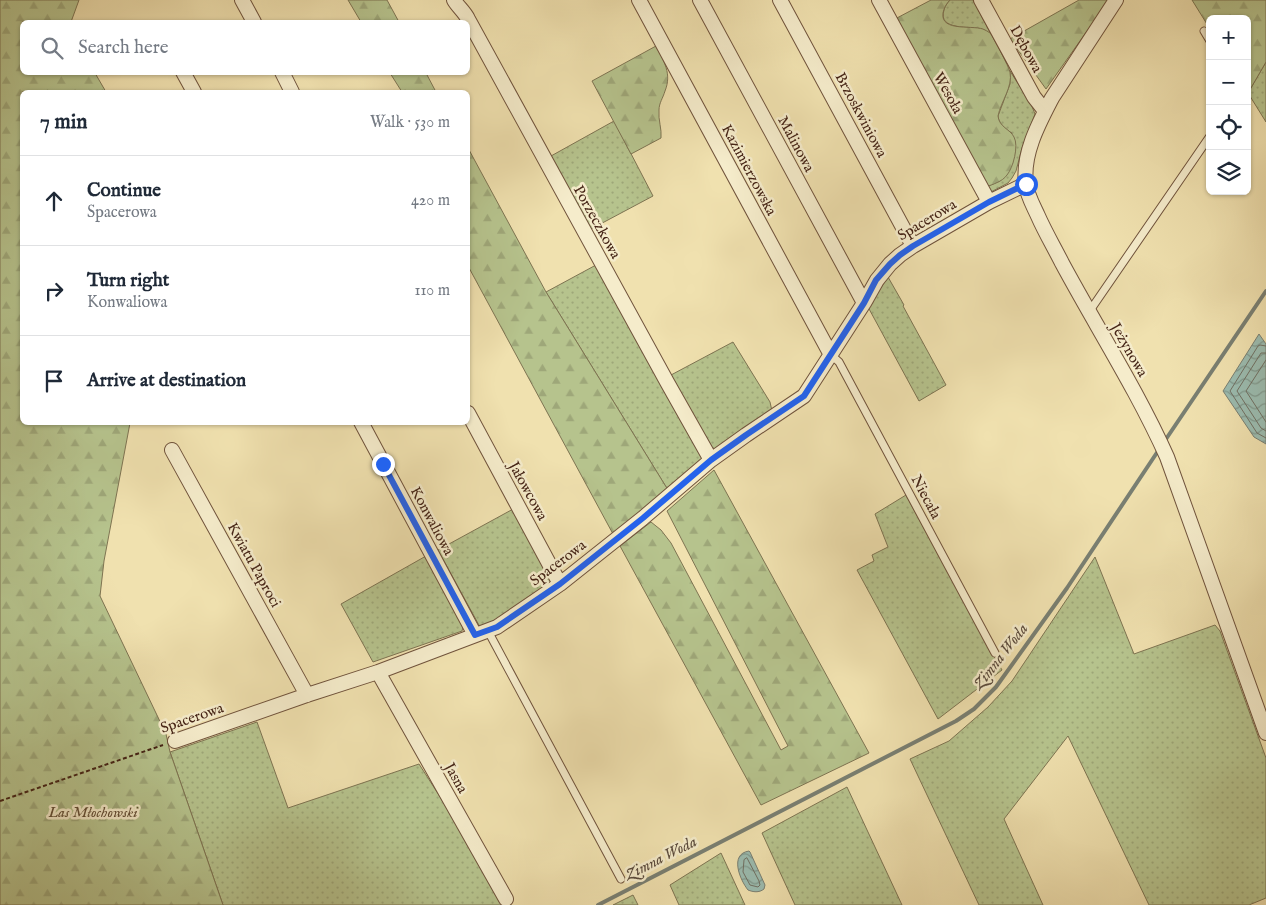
<!DOCTYPE html>
<html lang="en">
<head>
<meta charset="utf-8">
<style>
  :root { --surface:#fff; --page:#f6f6f7; --text:#1f2937; --muted:#747a83; --line:#e0e1e3 }
  body { margin:0; font-family:"IM FELL English",serif; background:var(--page); color:var(--text) }
  .controls { position:absolute; right:15px; top:15px; display:grid; overflow:hidden; border-radius:8px; box-shadow:0 1px 4px #0004 }
  .controls button { width:45px; height:45px; display:grid; place-items:center; padding:0; border:0; border-bottom:1px solid var(--line); background:var(--surface); color:var(--text); font:25px sans-serif }
  .stop { position:absolute; width:15px; height:15px; margin:-11px; border:4px solid #2563eb; border-radius:50%; background:#fff }
  .stop.end { background:#2563eb; border-color:#fff; box-shadow:0 1px 5px #0008 }
  .list { margin:0; padding:0; list-style:none }
  h2 { display:flex; justify-content:space-between; align-items:center; height:65px; margin:0; padding:0 20px; font-size:21px }
  h2 small { font-size:16px; font-weight:400; color:var(--muted) }
  .list li { display:grid; grid-template-columns:32px 1fr auto; gap:15px; align-items:center; box-sizing:border-box; height:90px; padding:0 20px; border-top:1px solid var(--line) }
  .list b { display:block; font-size:19px; white-space:nowrap }
  .list p { margin:0; font-size:16px; white-space:nowrap; color:var(--muted) }
  .list em { font-size:16px; font-style:normal; color:var(--muted) }
  .icon { flex:none; width:28px; height:28px; fill:none; stroke:currentColor; stroke-width:2; stroke-linecap:round; stroke-linejoin:round }
  .map { position:relative; flex:none; width:1266px; height:905px; overflow:hidden }
  .search { position:absolute; background:var(--surface); box-shadow:0 1px 4px #0004; left:20px; top:20px; width:450px; height:55px; display:flex; align-items:center; gap:12px; box-sizing:border-box; padding:0 18px; border-radius:8px; color:var(--muted); font-size:19px }
  .panel { position:absolute; background:var(--surface); box-shadow:0 1px 4px #0004; left:20px; top:90px; width:450px; height:335px; border-radius:8px }
  .map>svg:first-child { display:block }
  .grass { fill:url(#grass-dots); stroke:#7e7452 }
  .forest { fill:url(#forest-firs); stroke:#7e7452 }
  .water { fill:url(#water-waves); stroke:#797f72 }
  .lines { fill:none; stroke-linecap:round; stroke-linejoin:round }
  .shore { stroke:#707063; stroke-width:1 }
  .stream { stroke:#797f72; stroke-width:4 }
  .service-casing { stroke:#70533c; stroke-width:9 }
  .minor-casing { stroke:#70533c; stroke-width:16 }
  .path { stroke:#452416; stroke-width:2; stroke-dasharray:4 2.5; stroke-linecap:butt }
  .service { stroke:#f5eccb; stroke-width:7 }
  .minor { stroke:#f5eccb; stroke-width:14 }
  .route { stroke:#2563eb; stroke-width:6 }
  .labels { text-anchor:middle; dominant-baseline:central; stroke-width:5; stroke-linejoin:round; paint-order:stroke }
  .street-label { font-size:15px; fill:#452416; stroke:#f5eccb }
  .park-label { font-size:15px; font-style:italic; fill:#614c34; stroke:#f5eccb }
  .water-label { font-size:16px; font-style:italic; fill:#5a4a3c; stroke:#f5eccb }
</style>
</head>
<body>
<div class="map">
<svg width="1266" height="905" viewBox="0 0 1266 905">
  <defs>
    <pattern id="grass-dots" width="8" height="8" patternUnits="userSpaceOnUse" patternTransform="scale(1.25)"><rect width="8" height="8" fill="#b6c38d"/><path d="M2 2h.1M6 6h.1" fill="none" stroke="#9ea779" stroke-width="1.8" stroke-linecap="round"/></pattern>
    <pattern id="forest-firs" width="22" height="20" patternUnits="userSpaceOnUse" patternTransform="scale(1.25)"><rect width="22" height="20" fill="#b6c38d"/><path d="M5 1l3.5 6h-7zM16 11l3.5 6h-7z" fill="#9ea779"/></pattern>
    <pattern id="water-waves" width="16" height="10" patternUnits="userSpaceOnUse" patternTransform="scale(1.25)"><rect width="16" height="10" fill="#9bbcb0"/><path d="M0 5q4-4 8 0t8 0" fill="none" stroke="#80998e"/></pattern>
  </defs>
  <rect width="100%" height="100%" fill="#f0e1af"/>
  <filter id="stains"><feTurbulence type="fractalNoise" baseFrequency=".004" numOctaves="4"/><feColorMatrix values="0 0 0 0 .2 0 0 0 0 .09 0 0 0 0 .02 0 0 0 .5 -.17"/></filter>
  <radialGradient id="worn" r=".72"><stop offset=".6" stop-color="#630" stop-opacity="0"/><stop offset="1" stop-color="#630" stop-opacity=".3"/></radialGradient>
  <path class="grass" d="M950 0H973L991 34C990 34 985 30 984 30 973 25 937 32 944 10 945 6 947 3 950 0Z
    M1266 62V122L1248 93Z
    M1010 71 1031 104 1035 114 1022 148 1016 171 1012 178 1008 183 989 193 986 187 1000 181 1012 133C1005 129 999 124 998 116L1010 84Z
    M614 121 653 196 591 229 551 156Z
    M596 265 702 457V463L668 490 546 292Z
    M888 277 904 305 903 306 946 385 919 401 868 307Z
    M733 342 770 402 772 411 715 449 710 446 671 375Z
    M906 495 983 637 1002 670 938 719 857 570 874 561 872 555 888 547 875 514Z
    M515 508 553 580 492 624 480 627 438 550Z
    M426 556 463 627 462 631 373 662 341 604Z
    M1095 557 1134 654 1215 625 1220 631 1266 758V898L1249 905H1149L1068 736 1004 819 1043 905H979L910 759 949 741 988 707 1012 681Z
    M257 722 288 808 419 764 462 831 505 905H223L170 752Z
    M847 787 902 905H795L762 833Z
    M721 853 745 905H679L670 885Z
    M633 895 638 905H613Z"/>
  <path class="forest" d="M0 0H79L71 22H22V72L95 73 106 92H22V422L130 423 104 561 100 596 166 734 170 752 223 905H0Z
    M348 0H387L399 22H361Z
    M931 0H950C946 4 944 8 943 13 940 33 976 24 985 30 987 31 989 32 991 34 994 39 1009 67 1010 72 1013 87 1001 101 998 116 999 127 1010 129 1014 137 1019 146 1013 168 1007 175 1002 182 993 184 986 187L895 19Z
    M1079 0H1109L1046 89 1010 39Z
    M1192 0H1266V62L1248 93 1247 91V19H1210V29Z
    M656 46C664 61 672 74 665 91 663 98 659 103 659 110 658 120 662 129 661 138L631 154 592 81Z
    M390 73H426L436 92H402Z
    M468 148 546 292 668 490 613 534 468 266Z
    M714 470 869 753 761 805 620 546 651 522 661 530 671 543 781 750 788 746 667 511Z"/>
  <path class="water" d="M1259 334 1266 344V444L1254 437 1223 391Z
    M749 851 750 852 765 885 764 889C759 893 753 892 748 890 740 880 729 854 749 851Z"/>
  <g class="lines">
    <path class="shore" d="M1266 346 1260 345 1258 346 1230 391 1257 433 1266 438
      M1266 353H1261L1237 391 1261 428 1266 431
      M1266 360 1246 391 1266 422
      M747 858 759 881 760 885 758 887 750 885 743 872 744 860Z"/>
    <path class="stream" d="M1164 442 1266 291
      M598 905 956 721 974 709 996 687 1067 588 1160 448"/>
    <g class="service-casing">
      <path id="service" d="M1204 31 1210 41
        M1089 312 1210 136
        M831 355 839 362 995 653
        M488 631 621 879"/>
    </g>
    <g class="minor-casing">
      <path id="minor" d="M242 0 254 22
        M454 0C458 7 464 11 468 19L667 382 711 460
        M639 0 831 355
        M700 0 864 303
        M780 0 913 246
        M879 0 989 202
        M981 0 1034 97 1045 111
        M1116 0 1052 98C1039 123 1022 154 1026 184 1027 195 1033 205 1038 216 1045 232 1054 247 1062 263 1097 328 1137 390 1167 457L1266 733
        M183 72 194 92
        M282 72 292 92
        M468 413 560 584
        M361 422 475 635
        M172 450 307 695
        M378 672 506 899
        M175 741 307 695 378 672 497 627 560 584 643 518 711 460 746 435 804 396 864 303 877 280 890 264 900 255 913 246 989 202 1026 184"/>
    </g>
    <path class="path" d="M0 801 163 745"/>
    <use href="#service" class="service"/>
    <use href="#minor" class="minor"/>
  </g>
  <g class="lines">
    <path class="route" d="M383 464 475 635 497 627 560 584 643 518 711 460 746 435 804 396 864 303 876 280 890 264 900 255 913 246 989 202 1026 184"/>
  </g>
  <g class="labels">
    <g class="street-label">
      <text transform="translate(1026 49) rotate(61)">Dębowa</text>
      <text transform="translate(948 93) rotate(61)">Wesoła</text>
      <text transform="translate(861 115) rotate(62)">Brzoskwiniowa</text>
      <text transform="translate(796 144) rotate(62)">Malinowa</text>
      <text transform="translate(749 170) rotate(62)">Kazimierzowska</text>
      <text transform="translate(927 220) rotate(-31)">Spacerowa</text>
      <text transform="translate(597 222) rotate(61)">Porzeczkowa</text>
      <text transform="translate(1129 350) rotate(60)">Jeżynowa</text>
      <text transform="translate(528 491) rotate(61)">Jałowcowa</text>
      <text transform="translate(926 497) rotate(62)">Niecała</text>
      <text transform="translate(432 521) rotate(62)">Konwaliowa</text>
      <text transform="translate(558 563) rotate(-37)">Spacerowa</text>
      <text transform="translate(254 565) rotate(61)">Kwiatu Paproci</text>
      <text transform="translate(192 718) rotate(-19)">Spacerowa</text>
      <text transform="translate(456 778) rotate(61)">Jasna</text>
    </g>
    <g class="park-label">
      <text x="93" y="812">Las Młochowski</text>
    </g>
    <g class="water-label">
      <text transform="translate(1001 657) rotate(-52)">Zimna Woda</text>
      <text transform="translate(661 859) rotate(-27)">Zimna Woda</text>
    </g>
  </g>
  <rect width="100%" height="100%" filter="url(#stains)"/>
  <rect width="100%" height="100%" fill="url(#worn)"/>
</svg>
<div class="controls">
<button>+</button>
<button>−</button>
<button><svg class="icon" aria-label="locate" viewBox="0 0 24 24"><circle cx="12" cy="12" r="6"/><path d="M12 2v4M12 18v4M2 12h4M18 12h4"/></svg></button>
<button><svg class="icon" aria-label="layers" viewBox="0 0 24 24"><path d="M12 4l9 5-9 5-9-5zM3 14l9 5 9-5"/></svg></button>
</div>
<div class="stop" style="left:1026px;top:184px"></div>
<div class="stop end" style="left:383px;top:464px"></div>
<div class="search"><svg class="icon" aria-label="search" viewBox="0 0 24 24"><circle cx="10" cy="10" r="6"/><path d="M15 15l6 6"/></svg>Search here</div>
<section class="panel">
<h2>7 min<small>Walk · 530 m</small></h2>
<ul class="list">
<li><svg class="icon" aria-label="ahead" viewBox="0 0 24 24"><path d="M12 20V5M6 11l6-6 6 6"/></svg><div><b>Continue</b><p>Spacerowa</p></div><em>420 m</em></li>
<li><svg class="icon" aria-label="right" viewBox="0 0 24 24"><path d="M7 20v-9h11M14 6l5 5-5 5"/></svg><div><b>Turn right</b><p>Konwaliowa</p></div><em>110 m</em></li>
<li><svg class="icon" aria-label="arrive" viewBox="0 0 24 24"><path d="M6 21V4h12l-3 4 3 4H6"/></svg><div><b>Arrive at destination</b></div></li>
</ul>
</section>
</div>
</body>
</html>
